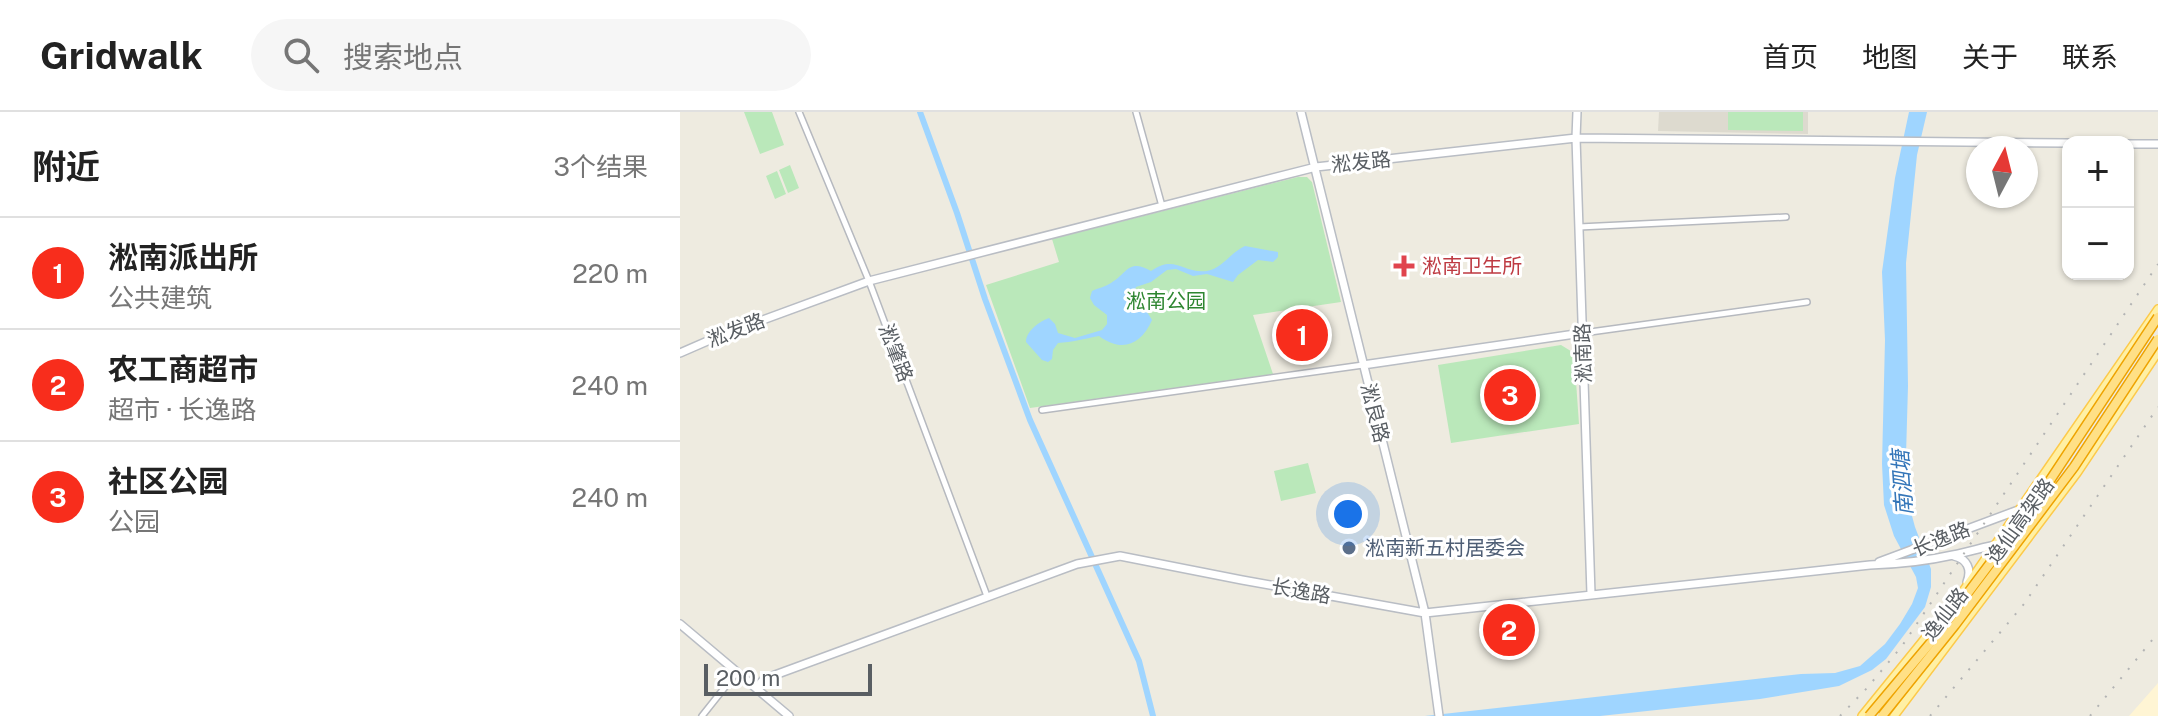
<!DOCTYPE html>
<html lang="zh">
<head>
<meta charset="utf-8">
<style>
  :root { --surface:#fff; --page:#f6f6f6; --text:#222; --muted:#767676; --line:#e0e0e0; --accent:#f82d1c }
  body { margin:0; font-family:"Public Sans","Noto Sans SC",sans-serif; background:var(--page); color:var(--text) }
  .controls { position:absolute; right:24px; top:24px; display:grid; overflow:hidden; border-radius:16px; box-shadow:0 2px 6px #0004 }
  .controls button { width:72px; height:72px; display:grid; place-items:center; padding:0; border:0; border-bottom:2px solid var(--line); background:var(--surface); color:var(--text); font:40px sans-serif }
  .compass { position:absolute; left:1286px; top:24px; width:72px; height:72px; border-radius:50%; background:var(--surface); box-shadow:0 2px 6px #0004; rotate:7deg }
  .scale { position:absolute; left:24px; bottom:20px; width:168px; box-sizing:border-box; padding-left:8px; border:4px solid #595e63; border-top:0; font-size:22px; line-height:28px; white-space:nowrap; color:#595e63; -webkit-text-stroke:6px #fff; paint-order:stroke }
  .you { position:absolute; left:668px; top:402px; width:28px; height:28px; margin:-20px; border:6px solid #fff; border-radius:50%; background:#1a73e8; box-shadow:0 0 0 12px #1a73e833 }
  .badge { display:grid; place-items:center; width:52px; height:52px; border-radius:50%; background:var(--accent); color:#fff; font-size:26px; font-weight:700 }
  .pin { position:absolute; translate:-50% -50%; border:4px solid #fff; box-shadow:0 2px 8px #0006 }
  .list { margin:0; padding:0; list-style:none }
  h2 { display:flex; justify-content:space-between; align-items:center; height:104px; margin:0; padding:0 32px; font-size:34px }
  h2 small { font-size:26px; font-weight:400; color:var(--muted) }
  .list li { display:grid; grid-template-columns:52px 1fr auto; gap:24px; align-items:center; box-sizing:border-box; height:112px; padding:0 32px; border-top:2px solid var(--line) }
  .list b { display:block; font-size:30px; white-space:nowrap }
  .list p { margin:0; font-size:26px; white-space:nowrap; color:var(--muted) }
  .list em { font-size:26px; font-style:normal; color:var(--muted) }
  .icon { flex:none; width:44px; height:44px; fill:none; stroke:currentColor; stroke-width:2; stroke-linecap:round; stroke-linejoin:round }
  .map { position:relative; flex:none; width:1478px; height:604px; overflow:hidden }
  header { display:flex; align-items:center; gap:48px; box-sizing:border-box; height:112px; padding:0 40px; background:var(--surface); border-bottom:2px solid var(--line) }
  header strong { font-size:38px }
  nav { display:flex; gap:44px; margin-inline-start:auto; font-size:28px }
  .search { width:560px; height:72px; background:var(--page); display:flex; align-items:center; gap:20px; box-sizing:border-box; padding:0 28px; border-radius:44px; color:var(--muted); font-size:30px }
  main { display:flex }
  aside { flex:1; background:var(--surface) }
  .map>svg:first-child { display:block }
  .commercial { fill:#fff5d4 }
  .education { fill:#dddacf }
  .green { fill:#bae8ba }
  .water { fill:#9fd5ff }
  .lines { fill:none; stroke-linecap:round; stroke-linejoin:round }
  .canal { stroke:#9fd5ff; stroke-width:6 }
  .street-casing { stroke:#b6b9bf; stroke-width:8 }
  .secondary-casing { stroke:#b9bdc4; stroke-width:10 }
  .primary-casing { stroke:#fdca4a; stroke-width:10 }
  .street { stroke:#fff; stroke-width:5 }
  .secondary { stroke:#fff; stroke-width:7 }
  .primary { stroke:#fff0a4; stroke-width:7 }
  .rail { stroke:#b3b4b4; stroke-width:2; stroke-dasharray:2 10; stroke-linecap:butt }
  .highway-bridge-casing { stroke:#eea300; stroke-width:11; stroke-linecap:butt }
  .highway-bridge { stroke:#ffe086; stroke-width:8 }
  .health-dot { fill:#e0444e; stroke:#fff; stroke-width:3 }
  .service-dot { fill:#5c6f8a; stroke:#fff; stroke-width:3 }
  .labels { text-anchor:middle; dominant-baseline:central; stroke-width:6; stroke-linejoin:round; paint-order:stroke }
  .street-label { font-size:20px; fill:#595e63; stroke:#fff }
  .health-label { font-size:20px; fill:#be3a42; stroke:#fff; text-anchor:start }
  .park-label { font-size:20px; fill:#2e8631; stroke:#fff }
  .service-label { font-size:20px; fill:#4e5e75; stroke:#fff; text-anchor:start }
  .water-label { font-size:22px; font-style:italic; fill:#3476b9; stroke:#fff }
</style>
</head>
<body>
<header>
<strong>Gridwalk</strong>
<div class="search"><svg class="icon" aria-label="search" viewBox="0 0 24 24"><circle cx="10" cy="10" r="6"/><path d="M15 15l6 6"/></svg>搜索地点</div>
<nav><a>首页</a><a>地图</a><a>关于</a><a>联系</a></nav>
</header>
<main>
<aside>
<h2>附近<small>3个结果</small></h2>
<ul class="list">
<li><span class="badge">1</span><div><b>淞南派出所</b><p>公共建筑</p></div><em>220 m</em></li>
<li><span class="badge">2</span><div><b>农工商超市</b><p>超市 · 长逸路</p></div><em>240 m</em></li>
<li><span class="badge">3</span><div><b>社区公园</b><p>公园</p></div><em>240 m</em></li>
</ul>
</aside>
<div class="map">
<svg width="1478" height="604" viewBox="0 0 1478 604">
  <rect width="100%" height="100%" fill="#eeebe0"/>
  <path class="commercial" d="M1478 571V604H1449Z"/>
  <path class="education" d="M979 0H1128V22L978 19Z"/>
  <path class="green" d="M64 0H92L104 33 80 42Z
    M1048 0H1123V19L1048 18Z
    M110 53 119 76 108 81 99 58Z
    M97 59 106 82 95 87 86 64Z
    M618 65H627L632 70 661 190 573 203 593 262 350 296 306 173 379 150 372 127Z
    M881 233 894 241 899 312 771 331 758 253Z
    M628 351 636 381 601 389 594 359Z"/>
  <path class="water" d="M1229 0H1247L1237 43 1226 151 1228 274 1225 378 1235 415 1251 457V475L1245 495 1206 547 1192 558 1159 574 1080 587 920 604H745L1121 562 1155 561 1180 554 1205 532 1220 512 1232 492 1238 476 1236 465 1214 424 1204 393 1202 352 1205 228 1202 160 1215 66Z
    M565 134 598 140V145L593 150 578 148 558 163 553 170 527 162 513 164 496 157 487 158 471 170 456 175 454 181 458 193 464 195 472 208C461 233 442 241 419 224 404 227 392 230 378 231L373 238 372 247 368 250 362 248 346 230C346 219 360 209 369 206L375 212 378 221 395 226 422 218 427 212V203L414 193 410 186 412 179C418 176 425 175 431 171 447 162 448 146 471 159 496 142 502 162 527 159 543 156 551 140 565 134Z"/>
  <g class="lines">
    <path class="canal" d="M240 0 277 101 305 187 350 308 459 549 473 604"/>
    <g class="street-casing">
      <path id="street" d="M119 0 189 169 307 484
        M456 0 482 94
        M899 115 1106 105
        M903 221 1127 190
        M362 298 683 253
        M22 604 57 560"/>
    </g>
    <g class="secondary-casing">
      <path id="secondary" d="M621 0 745 501 759 604
        M897 0 896 26 911 482
        M1448 32H1478
        M0 241 39 224 189 169 636 55 896 26 1388 31
        M683 253 902 221
        M1274 444C1287 447 1292 457 1287 470
        M1199 450 1341 397
        M0 512 109 604
        M76 576 84 567 397 452 440 444 562 468 745 501 1190 453C1218 452 1246 449 1273 443 1296 438 1318 431 1342 428"/>
    </g>
    <g class="primary-casing">
      <path id="primary" d="M1182 604 1281 482 1478 197
        M1214 604 1397 361 1478 240"/>
    </g>
    <use href="#street" class="street"/>
    <use href="#secondary" class="secondary"/>
    <use href="#primary" class="primary"/>
    <path class="rail" d="M1160 604 1187 576 1222 534 1478 152
      M1250 604 1344 492 1478 295
      M1410 604 1478 521"/>
    <g class="highway-bridge-casing">
      <path id="highway-bridge" d="M1189 604 1252 529 1353 394 1478 205
        M1202 604 1275 513 1394 355 1478 227"/>
    </g>
    <use href="#highway-bridge" class="highway-bridge"/>
  </g>
  <path class="health-dot" d="M720 142h8v8h8v8h-8v8h-8v-8h-8v-8h8z"/>
  <circle class="service-dot" cx="669" cy="436" r="8"/>
  <g class="labels">
    <g class="street-label">
      <text transform="translate(681 50) rotate(-6)">淞发路</text>
      <text transform="translate(56 218) rotate(-21)">淞发路</text>
      <text transform="translate(216 241) rotate(69)">淞肇路</text>
      <text transform="translate(903 241) rotate(-92)">淞南路</text>
      <text transform="translate(695 301) rotate(76)">淞良路</text>
      <text transform="translate(1340 409) rotate(-54)">逸仙高架路</text>
      <text transform="translate(1261 427) rotate(-22)">长逸路</text>
      <text transform="translate(621 479) rotate(10)">长逸路</text>
      <text transform="translate(1265 502) rotate(-52)">逸仙路</text>
    </g>
    <g class="health-label">
      <text x="742" y="154">淞南卫生所</text>
    </g>
    <g class="park-label">
      <text x="486" y="189">淞南公园</text>
    </g>
    <g class="service-label">
      <text x="685" y="436">淞南新五村居委会</text>
    </g>
    <g class="water-label">
      <text transform="translate(1222 371) rotate(-94)">南泗塘</text>
    </g>
  </g>
</svg>
<div class="controls">
<button>+</button>
<button>−</button>
</div>
<svg class="compass" viewBox="-18 -18 36 36"><path d="M0-13l5 13h-10z" fill="#e53935"/><path d="M0 13l5-13h-10z" fill="#767676"/></svg>
<div class="scale">200 m</div>
<div class="you"></div>
<div class="pin badge" style="left:622px;top:223px">1</div>
<div class="pin badge" style="left:829px;top:518px">2</div>
<div class="pin badge" style="left:830px;top:283px">3</div>
</div>
</main>
</body>
</html>
